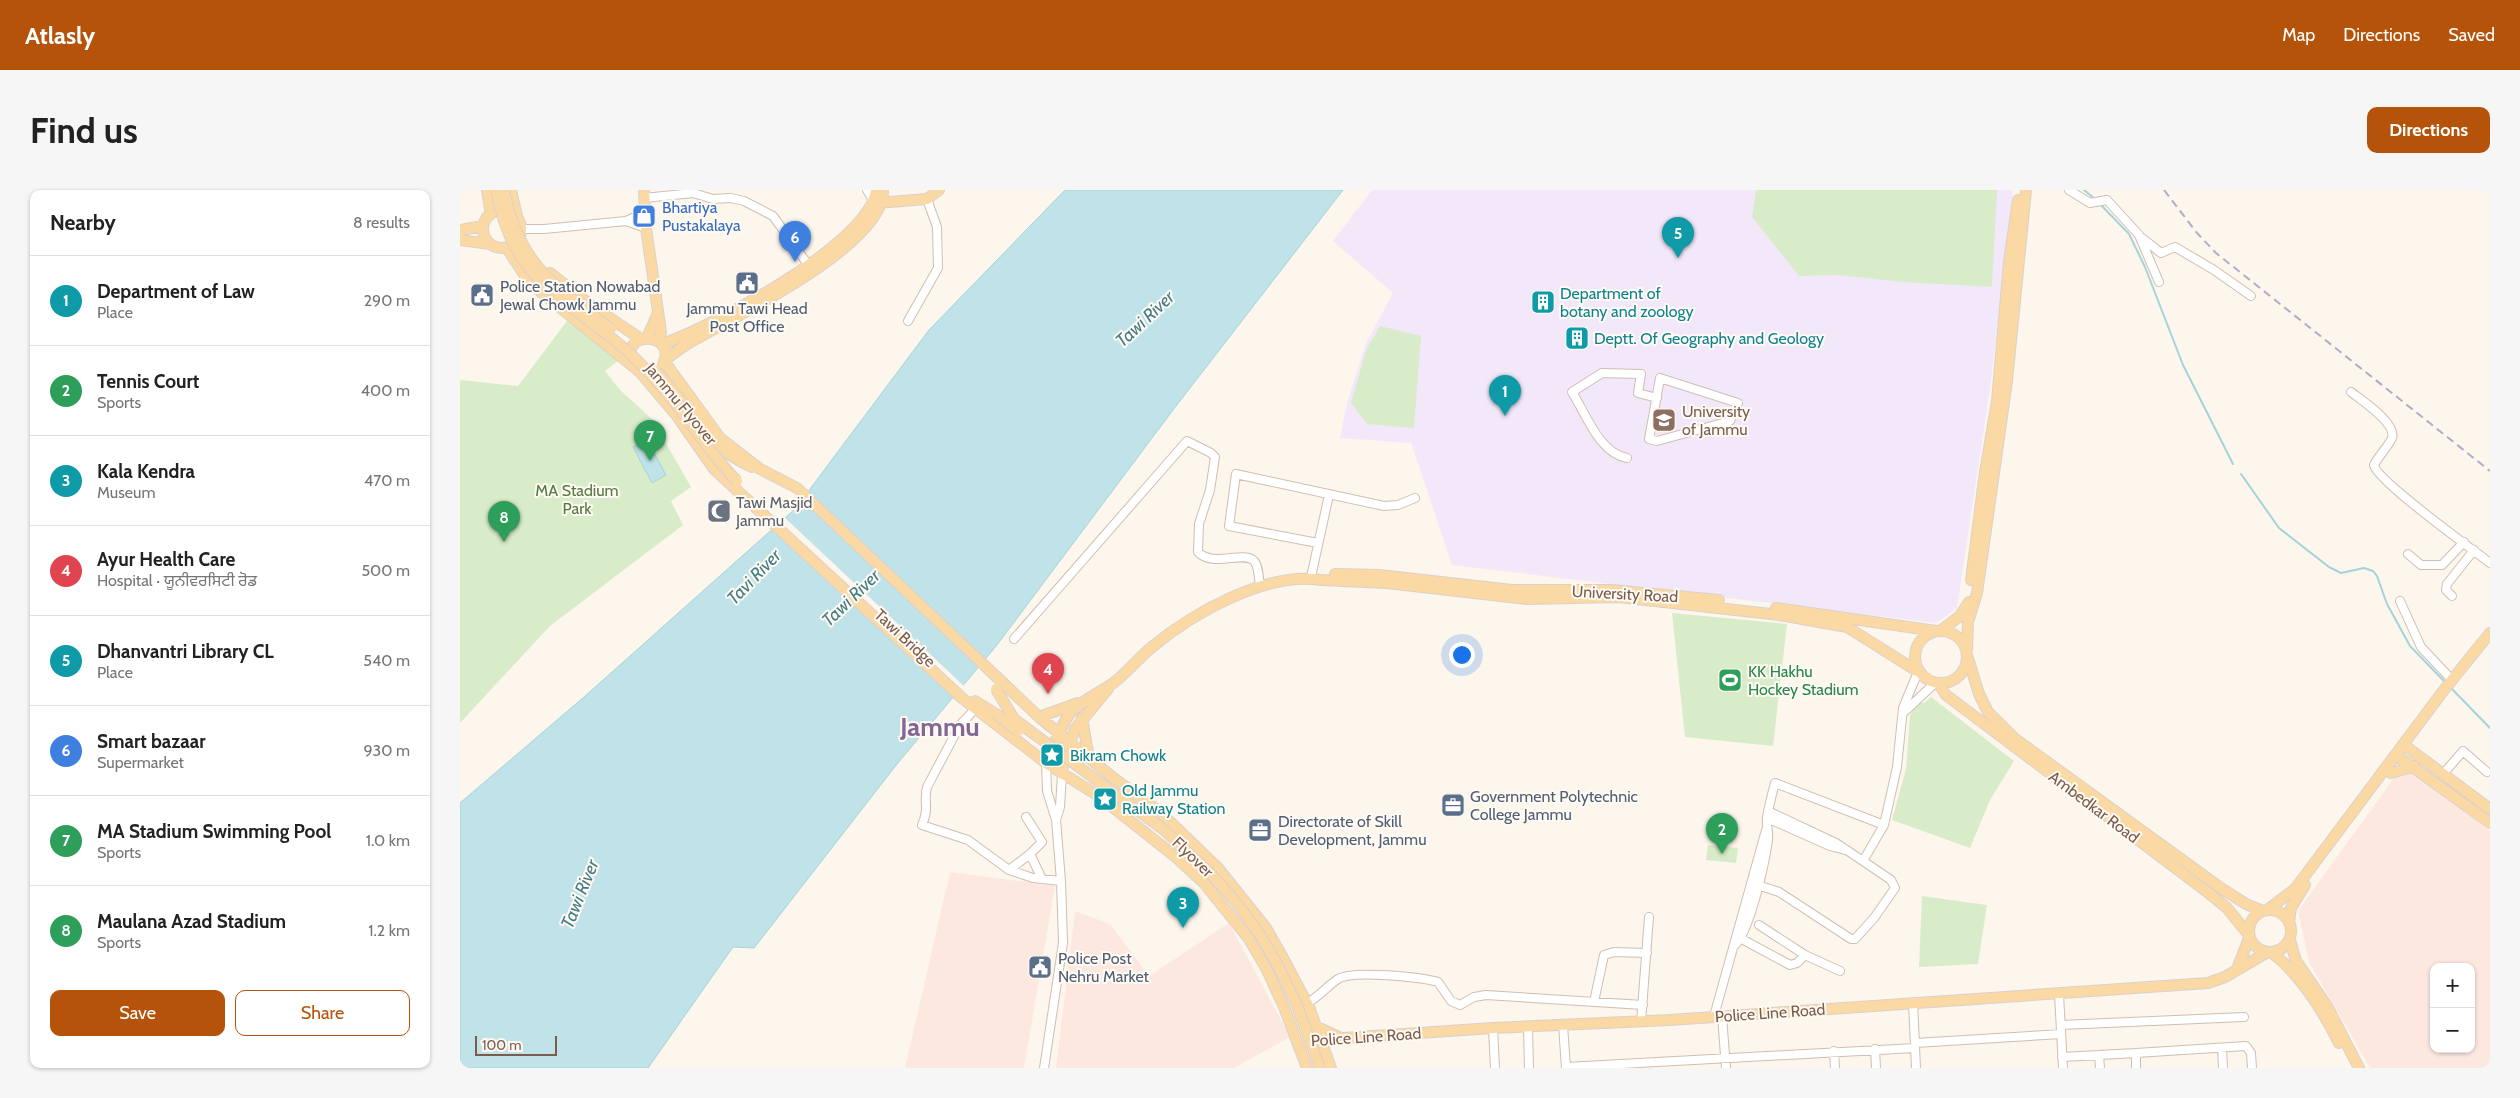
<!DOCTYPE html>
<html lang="en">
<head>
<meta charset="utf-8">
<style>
  :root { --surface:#fff; --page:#f6f6f6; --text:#222; --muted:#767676; --line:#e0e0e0; --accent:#b45309 }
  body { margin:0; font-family:Cabin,"Noto Sans Gurmukhi",sans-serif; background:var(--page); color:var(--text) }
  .controls { position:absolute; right:15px; bottom:15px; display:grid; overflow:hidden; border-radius:10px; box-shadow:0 1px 4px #0004 }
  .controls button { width:45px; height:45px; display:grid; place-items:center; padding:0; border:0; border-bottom:1px solid var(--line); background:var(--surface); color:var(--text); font:25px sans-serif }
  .scale { position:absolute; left:15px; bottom:12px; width:82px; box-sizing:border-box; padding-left:5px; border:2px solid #7a5c4d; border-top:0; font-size:14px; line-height:18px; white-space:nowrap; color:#7a5c4d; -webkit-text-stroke:4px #fffaf3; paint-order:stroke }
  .you { position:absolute; left:1001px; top:464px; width:18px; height:18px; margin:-12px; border:4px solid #fff; border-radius:50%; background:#1a73e8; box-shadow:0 0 0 8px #1a73e833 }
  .badge { display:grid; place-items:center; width:32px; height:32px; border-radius:50%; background:var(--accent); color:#fff; font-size:16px; font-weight:700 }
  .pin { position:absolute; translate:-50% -41px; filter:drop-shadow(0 1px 2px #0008) }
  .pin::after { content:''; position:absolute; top:26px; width:18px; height:15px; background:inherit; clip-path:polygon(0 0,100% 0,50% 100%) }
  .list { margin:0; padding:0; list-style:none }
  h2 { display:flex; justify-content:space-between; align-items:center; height:65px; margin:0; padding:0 20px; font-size:21px }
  h2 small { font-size:16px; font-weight:400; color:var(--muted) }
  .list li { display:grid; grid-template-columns:32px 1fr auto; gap:15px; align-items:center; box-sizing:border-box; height:90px; padding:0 20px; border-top:1px solid var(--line) }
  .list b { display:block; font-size:19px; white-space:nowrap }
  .list p { margin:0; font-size:16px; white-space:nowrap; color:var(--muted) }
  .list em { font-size:16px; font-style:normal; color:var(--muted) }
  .actions { display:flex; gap:10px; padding:15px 20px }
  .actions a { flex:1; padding:11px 0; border:1px solid var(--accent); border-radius:10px; text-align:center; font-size:18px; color:var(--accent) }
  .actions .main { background:var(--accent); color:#fff }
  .map { position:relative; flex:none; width:2030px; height:878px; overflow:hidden; border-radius:10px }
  header { display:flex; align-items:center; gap:30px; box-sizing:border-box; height:70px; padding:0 25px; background:var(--accent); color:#fff }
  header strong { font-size:24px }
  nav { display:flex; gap:28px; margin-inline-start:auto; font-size:18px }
  .intro { display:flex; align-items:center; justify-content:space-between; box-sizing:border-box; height:120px; padding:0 30px }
  h1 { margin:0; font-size:35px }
  .button { padding:12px 22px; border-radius:10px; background:var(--accent); color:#fff; font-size:18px; font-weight:700 }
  main { display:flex; gap:30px; padding:0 30px }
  aside { flex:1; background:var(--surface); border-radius:10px; box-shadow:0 1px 4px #0004 }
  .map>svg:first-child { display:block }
  .commercial { fill:#fde8e0; fill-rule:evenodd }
  .education { fill:#f3e8fa }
  .green { fill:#d8ecc9 }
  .water { fill:#bfe3e8; stroke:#a5d3da }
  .pier { fill:#fdf6ec }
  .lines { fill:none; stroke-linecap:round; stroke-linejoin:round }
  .stream { stroke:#a5d3da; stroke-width:2 }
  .minor-casing { stroke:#d1beb0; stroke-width:10 }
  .major-casing { stroke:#dad1cd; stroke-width:12 }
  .minor { stroke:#fff; stroke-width:8 }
  .major { stroke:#fbd9a5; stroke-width:10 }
  .rail { stroke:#b9a8c9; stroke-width:2; stroke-dasharray:8 5; stroke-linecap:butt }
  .major-bridge-casing { stroke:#dad1cd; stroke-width:12; stroke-linecap:butt }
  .major-bridge { stroke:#fbd9a5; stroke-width:10 }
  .labels { text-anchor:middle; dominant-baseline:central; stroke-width:4; stroke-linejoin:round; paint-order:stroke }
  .shop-label { font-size:16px; fill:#366cbe; stroke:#fffaf3; text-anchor:start }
  .service-label { font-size:16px; fill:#4e5e75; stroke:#fffaf3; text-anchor:start }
  .culture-label { font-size:16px; fill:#0d838f; stroke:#fffaf3; text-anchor:start }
  .street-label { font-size:16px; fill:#7a5c4d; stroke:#fffaf3 }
  .education-label { font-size:16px; fill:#785e54; stroke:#fffaf3; text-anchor:start }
  .park-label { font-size:16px; fill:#537a41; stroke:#fffaf3 }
  .worship-label { font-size:16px; fill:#5b616d; stroke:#fffaf3; text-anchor:start }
  .leisure-label { font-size:16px; fill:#27864d; stroke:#fffaf3; text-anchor:start }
  .water-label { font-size:18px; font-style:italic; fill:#437c86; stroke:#fffaf3 }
  .town-label { font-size:26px; font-weight:bold; fill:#846695; stroke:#fffaf3 }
</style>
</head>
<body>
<header>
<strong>Atlasly</strong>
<nav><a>Map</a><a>Directions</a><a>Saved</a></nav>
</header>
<div class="intro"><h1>Find us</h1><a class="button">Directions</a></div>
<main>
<aside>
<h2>Nearby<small>8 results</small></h2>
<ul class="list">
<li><span class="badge" style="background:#0f9aa8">1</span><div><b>Department of Law</b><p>Place</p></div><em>290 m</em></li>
<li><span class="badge" style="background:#2e9e5b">2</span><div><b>Tennis Court</b><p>Sports</p></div><em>400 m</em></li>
<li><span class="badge" style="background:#0f9aa8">3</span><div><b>Kala Kendra</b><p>Museum</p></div><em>470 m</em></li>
<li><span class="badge" style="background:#e0444e">4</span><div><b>Ayur Health Care</b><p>Hospital · ਯੂਨੀਵਰਸਿਟੀ ਰੋਡ</p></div><em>500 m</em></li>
<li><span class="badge" style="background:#0f9aa8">5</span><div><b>Dhanvantri Library CL</b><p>Place</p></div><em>540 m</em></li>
<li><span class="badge" style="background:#3f7fe0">6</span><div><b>Smart bazaar</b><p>Supermarket</p></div><em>930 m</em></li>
<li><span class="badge" style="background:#2e9e5b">7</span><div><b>MA Stadium Swimming Pool</b><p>Sports</p></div><em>1.0 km</em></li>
<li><span class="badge" style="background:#2e9e5b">8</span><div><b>Maulana Azad Stadium</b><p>Sports</p></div><em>1.2 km</em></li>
</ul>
<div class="actions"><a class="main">Save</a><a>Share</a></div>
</aside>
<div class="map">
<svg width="2030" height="878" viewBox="0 0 2030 878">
  <rect width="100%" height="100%" fill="#fdf6ec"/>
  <path class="commercial" d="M1950 581 2030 641V878H1910L1849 772 1838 721 1936 585ZM1974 777H2011V859H1974Z
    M490 682 595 696 564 878H445Z
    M615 721 650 734 689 786 769 733 830 847 774 878H596Z"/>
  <path class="education" d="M912 0H1553L1531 192 1497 418 1476 433 992 375 951 253 880 248 887 213 906 153 933 103 873 51Z"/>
  <path class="green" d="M1296 0H1537L1532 97 1443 92 1378 85 1339 86 1292 27Z
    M107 131 159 170 145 181 160 200 192 229 231 297 211 311 223 335 90 436 0 533V190L58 196Z
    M920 136 961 146 954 238 907 234 891 213 906 160Z
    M1212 423 1327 434 1313 556 1225 547Z
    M1471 507 1554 571 1530 610 1510 658 1432 630 1446 579 1450 526 1456 513H1464Z
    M1248 655 1278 658 1276 673 1246 670Z
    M1462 706 1527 715 1518 774 1459 777Z"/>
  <path class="water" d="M605 0H883L713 220 537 455 437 574 294 758 273 757 188 878H0V613L124 507 335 319 469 140Z
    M187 250 206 285 192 293 173 257Z"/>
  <path class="pier" d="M323 326 505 497 495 509 310 337Z"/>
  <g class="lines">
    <path class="stream" d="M1624 0 1635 9
      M1640 14 1669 44 1685 77 1723 175 1773 274
      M1781 284 1819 338 1869 377 1881 383 1904 378 1913 381 1917 386 1927 414 1950 456 1985 492
      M1990 497 2030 538"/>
    <g class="minor-casing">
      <path id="minor" d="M407 0 414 12
        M1609 0 1630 13 1647 10 1679 45 1699 92
        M184 8 233 3 253 9 271 8 284 11 313 26 349 76
        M166 31 186 38
        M62 39H84L166 31 185 22
        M1682 48 1701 63 1715 57 1754 80 1791 106
        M448 131 478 78 477 37 467 9
        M1200 188 1278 213 1270 231 1197 251 1189 249Z
        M1891 202C1901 210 1937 233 1932 248 1928 257 1919 265 1914 275 1916 290 2012 359 2030 373
        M1167 268C1139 263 1126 224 1112 202L1142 183 1181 184 1178 203 1197 208
        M858 353 769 336 776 284 924 316 938 315 955 308
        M1948 364 1961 375H1982L2004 352
        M851 387 869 305
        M1992 406 1986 400 1987 394 2014 360
        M1940 411 1961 457 1992 490
        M554 449 727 251 751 263 755 267 750 300 739 334 738 362C753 378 784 360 794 371 799 376 799 390 800 397
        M515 519 500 535 467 597C463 611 470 617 462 635L508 650 549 680 573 688 601 691
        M1443 523 1475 493
        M586 573 587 601 596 630
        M1983 584 2003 561 2027 582
        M1308 621 1376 653 1403 671 1424 635 1437 577 1443 518 1458 482
        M566 627 582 652 570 664 582 689
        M1307 628 1370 656 1385 660
        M549 680 570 664
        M1291 693 1319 702 1391 749H1395L1414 728 1435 698 1431 690 1403 671
        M1299 735 1345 765 1380 781
        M1278 747 1330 775 1337 773 1345 765
        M1275 755C1290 741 1305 672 1308 650 1309 642 1306 635 1307 627 1309 616 1312 604 1315 593L1424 635
        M1599 804 1603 878
        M1134 812 1144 765 1154 762 1187 763
        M1453 812 1456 878
        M847 813C859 807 867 796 878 789 892 780 961 787 978 792L991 811 1000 815 1014 807 1026 805 1183 815
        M1254 826 1306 640
        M1262 826 1266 878
        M1181 832 1189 727
        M1103 835 1106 878
        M1601 835 1784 827
        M1068 837 1069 878
        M1033 838 1035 878
        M1455 853 1601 844
        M1762 858 1763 878
        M1415 859 1416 878
        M1374 861 1375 878
        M1639 865 1640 878
        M1602 867 1676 863
        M1106 877 1455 858
        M584 878 603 753 601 691 596 630 600 617 602 584
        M1676 878V863L1786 856 1791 863 1792 878"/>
    </g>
    <g class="major-casing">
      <path id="major" d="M27 0 31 24
        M51 0 57 26
        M184 0 186 38 201 142 199 152
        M423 0C426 55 272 128 229 153 220 158 212 165 204 171L260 248 300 279 337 298 579 527 651 586 700 622 758 678 806 738 823 768 849 817 871 878
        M417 13 467 9 479 0
        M23 39a19 19 0 1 1 38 0a19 19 0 1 1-38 0Z
        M0 40 23 36
        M0 50 30 54
        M47 58 65 86 81 102 179 181 184 183
        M90 83 132 116 181 149
        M187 148 198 123
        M202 154C250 138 411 53 416 0
        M173 176C156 139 219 141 203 175
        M179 181 217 226 254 279 502 508 586 573 640 607 717 668 744 693 789 749 806 778 824 817 847 878
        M228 219C248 247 259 262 292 277
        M875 384 919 385 1052 400H1152L1259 410
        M1511 390 1525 282 1537 211 1549 72 1558 10
        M1316 418 1476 441
        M1455 467a26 26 0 1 1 52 0a26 26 0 1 1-52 0Z
        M1480 441 1500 426 1509 412
        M1507 460 1508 432 1517 403 1547 191 1566 0
        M1508 468 1519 504 1528 522 1554 548 1761 698 1786 714 1803 721
        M1478 493 1486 505 1750 704 1767 718 1788 744
        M515 511 536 524
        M579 527 618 513
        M622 528 629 568
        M1944 555 2030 619
        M1936 565 2030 633
        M586 573C594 557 599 538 609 525 619 512 637 504 649 496 665 486 677 469 692 457 733 423 807 381 861 390L927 393 1067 409 1159 407 1320 425 1387 437 1457 481
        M1931 583 1954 576
        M602 584 604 568 615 539 648 499
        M1789 741a21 21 0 1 1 42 0a21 21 0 1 1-42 0Z
        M1807 720 1835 699 1984 500 2030 443
        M1829 732 1831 718 1845 695
        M1830 750 1836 771 1867 816 1899 878
        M1811 762C1840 784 1863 821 1879 853
        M1778 777 1789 748
        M855 836 881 848
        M854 850 1033 838 1210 830 1748 793 1765 787 1806 763"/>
    </g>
    <use href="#minor" class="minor"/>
    <use href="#major" class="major"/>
    <path class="rail" d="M1704 0 1737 43 1756 63 2030 281"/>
    <g class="major-bridge-casing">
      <path id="major-bridge" d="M36 0C52 85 93 101 154 150 171 163 187 180 201 196 228 226 248 262 277 291
        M44 0C58 74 95 96 151 139
        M196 181 228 219
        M536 499 554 529 704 640 753 686 774 710 799 743 816 772 836 813 860 878
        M536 524 558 541"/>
    </g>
    <use href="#major-bridge" class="major-bridge"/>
  </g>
  <defs>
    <g id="shop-square" transform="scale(1.25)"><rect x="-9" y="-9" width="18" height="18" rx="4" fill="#3f7fe0" stroke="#fffaf3"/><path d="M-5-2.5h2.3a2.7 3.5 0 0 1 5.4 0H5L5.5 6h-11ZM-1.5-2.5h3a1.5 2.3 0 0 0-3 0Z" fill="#fff"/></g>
    <g id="civic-square" transform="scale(1.25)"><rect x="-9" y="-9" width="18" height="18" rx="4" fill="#5c6f8a" stroke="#fffaf3"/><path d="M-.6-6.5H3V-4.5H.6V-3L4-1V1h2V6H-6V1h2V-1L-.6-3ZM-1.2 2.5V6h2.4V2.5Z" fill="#fff"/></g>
    <g id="building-square" transform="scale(1.25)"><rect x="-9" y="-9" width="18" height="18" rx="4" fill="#0f9aa8" stroke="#fffaf3"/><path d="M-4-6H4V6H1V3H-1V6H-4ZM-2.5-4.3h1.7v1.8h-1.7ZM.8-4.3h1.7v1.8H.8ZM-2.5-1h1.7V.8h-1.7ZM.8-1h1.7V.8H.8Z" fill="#fff"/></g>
    <g id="university-square" transform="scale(1.25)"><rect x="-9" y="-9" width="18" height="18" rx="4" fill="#8d6e63" stroke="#fffaf3"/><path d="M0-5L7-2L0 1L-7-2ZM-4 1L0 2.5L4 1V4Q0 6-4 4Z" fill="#fff"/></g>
    <g id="mosque-square" transform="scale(1.25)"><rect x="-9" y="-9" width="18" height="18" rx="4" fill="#6b7280" stroke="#fffaf3"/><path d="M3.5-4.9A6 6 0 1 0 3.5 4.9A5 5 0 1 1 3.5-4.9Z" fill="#fff"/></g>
    <g id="stadium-square" transform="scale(1.25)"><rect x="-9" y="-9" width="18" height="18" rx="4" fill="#2e9e5b" stroke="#fffaf3"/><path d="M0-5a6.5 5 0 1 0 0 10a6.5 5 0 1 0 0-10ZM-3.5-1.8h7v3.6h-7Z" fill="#fff"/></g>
    <g id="sight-square" transform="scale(1.25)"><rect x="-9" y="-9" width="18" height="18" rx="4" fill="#0f9aa8" stroke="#fffaf3"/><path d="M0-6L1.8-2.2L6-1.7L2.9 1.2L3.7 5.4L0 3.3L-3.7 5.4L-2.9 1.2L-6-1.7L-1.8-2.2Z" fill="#fff"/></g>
    <g id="office-square" transform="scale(1.25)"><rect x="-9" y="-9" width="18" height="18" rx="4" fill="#5c6f8a" stroke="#fffaf3"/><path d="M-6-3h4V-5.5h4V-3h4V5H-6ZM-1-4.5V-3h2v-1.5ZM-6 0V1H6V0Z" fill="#fff"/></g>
  </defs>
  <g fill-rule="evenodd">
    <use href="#shop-square" x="184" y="26"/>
    <use href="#civic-square" x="287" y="93"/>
    <use href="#civic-square" x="22" y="105"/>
    <use href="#building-square" x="1083" y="112"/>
    <use href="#building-square" x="1117" y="148"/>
    <use href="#university-square" x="1204" y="230"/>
    <use href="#mosque-square" x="259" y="321"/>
    <use href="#stadium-square" x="1270" y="490"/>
    <use href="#sight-square" x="592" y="565"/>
    <use href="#sight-square" x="645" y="609"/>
    <use href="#office-square" x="993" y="615"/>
    <use href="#office-square" x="800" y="640"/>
    <use href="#civic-square" x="580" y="777"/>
  </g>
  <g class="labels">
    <g class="shop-label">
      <text x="202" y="17">Bhartiya<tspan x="202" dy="18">Pustakalaya</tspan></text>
    </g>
    <g class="service-label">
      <text x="40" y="96">Police Station Nowabad<tspan x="40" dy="18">Jewal Chowk Jammu</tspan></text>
      <text x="287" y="118" text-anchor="middle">Jammu Tawi Head<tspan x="287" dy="18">Post Office</tspan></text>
      <text x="1010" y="606">Government Polytechnic<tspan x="1010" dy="18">College Jammu</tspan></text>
      <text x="818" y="631">Directorate of Skill<tspan x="818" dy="18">Development, Jammu</tspan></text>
      <text x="598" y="768">Police Post<tspan x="598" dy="18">Nehru Market</tspan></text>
    </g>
    <g class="culture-label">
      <text x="1100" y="103">Department of<tspan x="1100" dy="18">botany and zoology</tspan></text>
      <text x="1134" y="148">Deptt. Of Geography and Geology</text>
      <text x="610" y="565">Bikram Chowk</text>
      <text x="662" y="600">Old Jammu<tspan x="662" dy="18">Railway Station</tspan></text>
    </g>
    <g class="street-label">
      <text transform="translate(221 214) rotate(50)">Jammu Flyover</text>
      <text transform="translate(1165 404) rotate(3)">University Road</text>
      <text transform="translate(445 448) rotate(43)">Tawi Bridge</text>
      <text transform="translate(1634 617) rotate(37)">Ambedkar Road</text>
      <text transform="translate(733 667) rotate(44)">Flyover</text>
      <text transform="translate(1310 823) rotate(-4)">Police Line Road</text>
      <text transform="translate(906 847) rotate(-4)">Police Line Road</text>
    </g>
    <g class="education-label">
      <text x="1222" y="221">University<tspan x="1222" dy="18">of Jammu</tspan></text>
    </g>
    <g class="park-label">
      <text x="117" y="300">MA Stadium<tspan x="117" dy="18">Park</tspan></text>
    </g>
    <g class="worship-label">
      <text x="276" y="312">Tawi Masjid<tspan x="276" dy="18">Jammu</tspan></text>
    </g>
    <g class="leisure-label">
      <text x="1288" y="481">KK Hakhu<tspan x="1288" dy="18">Hockey Stadium</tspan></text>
    </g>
    <g class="water-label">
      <text transform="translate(685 129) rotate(-43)">Tawi River</text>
      <text transform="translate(294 387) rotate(-46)">Tavi River</text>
      <text transform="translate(391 408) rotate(-44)">Tawi River</text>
      <text transform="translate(120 704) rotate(-68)">Tawi River</text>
    </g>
    <g class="town-label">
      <text x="480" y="537">Jammu</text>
    </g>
  </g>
</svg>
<div class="controls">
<button>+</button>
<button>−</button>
</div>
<div class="scale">100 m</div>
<div class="you"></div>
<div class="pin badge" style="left:1045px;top:226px;background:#0f9aa8">1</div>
<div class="pin badge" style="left:1262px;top:664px;background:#2e9e5b">2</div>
<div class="pin badge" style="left:723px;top:738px;background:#0f9aa8">3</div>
<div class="pin badge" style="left:588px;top:504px;background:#e0444e">4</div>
<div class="pin badge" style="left:1218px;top:68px;background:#0f9aa8">5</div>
<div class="pin badge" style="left:335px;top:72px;background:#3f7fe0">6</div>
<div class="pin badge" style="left:190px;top:271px;background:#2e9e5b">7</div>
<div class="pin badge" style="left:44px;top:352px;background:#2e9e5b">8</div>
</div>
</main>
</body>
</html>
